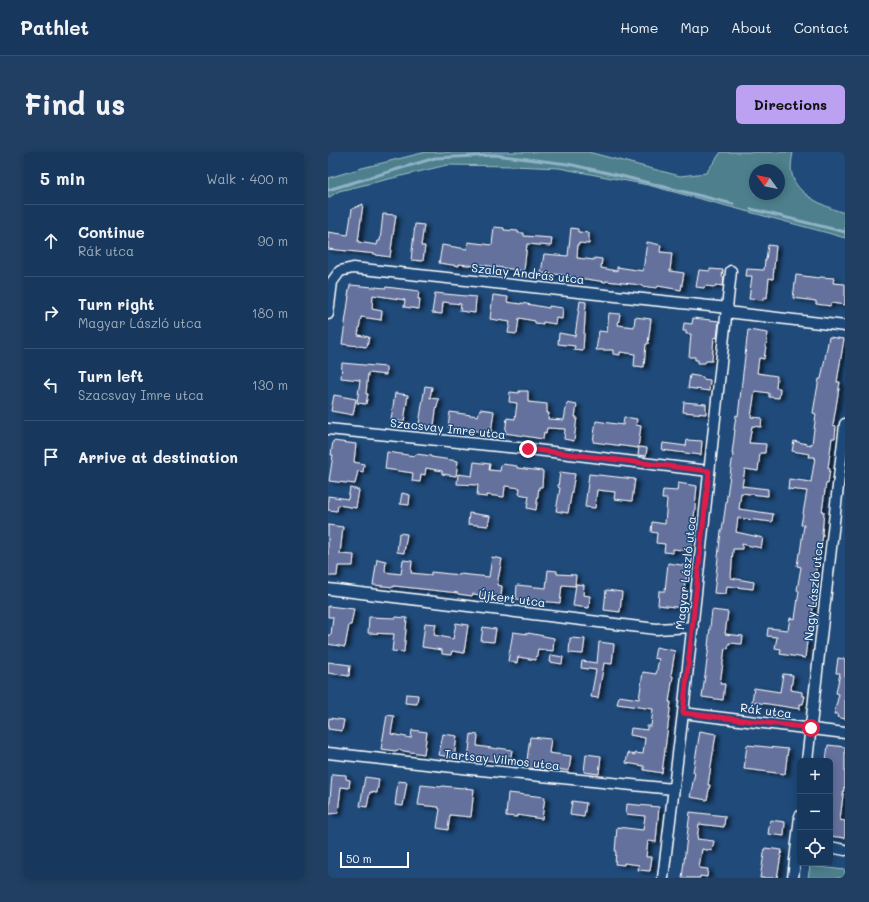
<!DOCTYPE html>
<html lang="en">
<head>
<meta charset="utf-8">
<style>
  :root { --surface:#17385c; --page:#203f62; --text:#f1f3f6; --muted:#9eacbb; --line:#365272; --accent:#bca0f2 }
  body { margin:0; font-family:Mali,sans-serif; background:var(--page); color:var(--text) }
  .controls { position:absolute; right:12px; bottom:12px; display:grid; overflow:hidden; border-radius:6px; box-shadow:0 2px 10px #0003 }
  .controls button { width:36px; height:36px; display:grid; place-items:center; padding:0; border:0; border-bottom:1px solid var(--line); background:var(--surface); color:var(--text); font:20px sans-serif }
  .compass { position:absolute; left:421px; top:12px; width:36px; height:36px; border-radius:50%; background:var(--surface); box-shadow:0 2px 10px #0003; rotate:303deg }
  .scale { position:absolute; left:12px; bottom:10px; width:69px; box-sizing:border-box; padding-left:4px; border:2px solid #fff; border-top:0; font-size:11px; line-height:14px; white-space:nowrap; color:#fff; -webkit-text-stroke:3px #1f4a7a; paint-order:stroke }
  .stop { position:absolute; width:12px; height:12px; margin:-9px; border:3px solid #e11d48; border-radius:50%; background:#fff }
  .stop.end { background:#e11d48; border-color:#fff; box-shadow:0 1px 4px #0008 }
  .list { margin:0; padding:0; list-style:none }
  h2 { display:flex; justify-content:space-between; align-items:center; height:52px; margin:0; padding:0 16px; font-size:17px }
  h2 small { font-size:13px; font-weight:400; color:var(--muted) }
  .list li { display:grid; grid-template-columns:26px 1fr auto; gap:12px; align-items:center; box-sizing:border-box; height:72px; padding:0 16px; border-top:1px solid var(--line) }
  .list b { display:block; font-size:15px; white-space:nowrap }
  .list p { margin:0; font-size:13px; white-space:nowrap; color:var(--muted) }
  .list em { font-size:13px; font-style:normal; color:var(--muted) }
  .icon { flex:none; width:22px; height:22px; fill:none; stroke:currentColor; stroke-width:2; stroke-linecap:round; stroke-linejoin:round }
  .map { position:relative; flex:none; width:517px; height:726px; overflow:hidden; border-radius:6px }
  header { display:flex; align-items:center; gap:24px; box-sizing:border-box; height:56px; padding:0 20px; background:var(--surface); border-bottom:1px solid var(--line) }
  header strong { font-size:19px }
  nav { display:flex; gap:22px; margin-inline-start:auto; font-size:14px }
  .intro { display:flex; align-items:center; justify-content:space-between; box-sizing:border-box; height:96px; padding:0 24px }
  h1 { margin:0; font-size:28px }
  .button { padding:10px 18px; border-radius:6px; background:var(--accent); color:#111; font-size:14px; font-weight:700 }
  main { display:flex; gap:24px; padding:0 24px }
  aside { flex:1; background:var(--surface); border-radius:6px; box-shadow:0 2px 10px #0003 }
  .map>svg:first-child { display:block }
  .green { fill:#4d808c; stroke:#a6c0c6; fill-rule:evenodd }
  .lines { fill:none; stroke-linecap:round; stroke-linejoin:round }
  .stream { stroke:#90b2c7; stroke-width:3 }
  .building { fill:#65719d; stroke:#fff; filter:url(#shadow) }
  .street-casing { stroke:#fff; stroke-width:13 }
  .street { stroke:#1f4a7a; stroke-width:10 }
  .route { stroke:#e11d48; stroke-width:5 }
  .labels { text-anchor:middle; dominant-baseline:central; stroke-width:3; stroke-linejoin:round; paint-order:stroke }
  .street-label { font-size:12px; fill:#fff; stroke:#1f4a7a }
</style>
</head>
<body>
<header>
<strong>Pathlet</strong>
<nav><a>Home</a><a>Map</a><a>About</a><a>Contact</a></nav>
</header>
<div class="intro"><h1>Find us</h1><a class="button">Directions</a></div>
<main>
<aside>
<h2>5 min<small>Walk · 400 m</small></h2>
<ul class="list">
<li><svg class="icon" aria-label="ahead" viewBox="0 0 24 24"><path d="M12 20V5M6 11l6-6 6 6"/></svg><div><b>Continue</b><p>Rák utca</p></div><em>90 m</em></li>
<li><svg class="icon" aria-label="right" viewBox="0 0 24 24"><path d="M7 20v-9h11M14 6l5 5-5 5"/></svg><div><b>Turn right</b><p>Magyar László utca</p></div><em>180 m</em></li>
<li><svg class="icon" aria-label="left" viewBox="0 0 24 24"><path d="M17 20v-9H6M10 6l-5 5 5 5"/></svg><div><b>Turn left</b><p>Szacsvay Imre utca</p></div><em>130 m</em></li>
<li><svg class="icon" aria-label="arrive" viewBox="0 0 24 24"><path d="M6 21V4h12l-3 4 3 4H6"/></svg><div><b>Arrive at destination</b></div></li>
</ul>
</aside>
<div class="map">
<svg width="517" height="726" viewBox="0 0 517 726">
  <defs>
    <filter id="shadow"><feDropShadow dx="4" dy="2" stdDeviation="2" flood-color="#0009"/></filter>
  </defs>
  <rect width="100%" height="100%" fill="#1f4a7a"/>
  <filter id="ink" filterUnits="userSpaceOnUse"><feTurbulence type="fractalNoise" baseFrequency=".025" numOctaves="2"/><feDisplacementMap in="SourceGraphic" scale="8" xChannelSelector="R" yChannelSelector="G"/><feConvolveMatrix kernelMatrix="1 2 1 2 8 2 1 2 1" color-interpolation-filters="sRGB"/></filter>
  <g filter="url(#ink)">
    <path class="green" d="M98 0H260L352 24 378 21 393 0H465C464 7 462 15 464 22 467 42 499 56 517 61V86L500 81 320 33 231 16 185 14 119 13 11 39 0 46V26L34 16ZM427 18H451V42H427Z
      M482 714 517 718V726H480Z"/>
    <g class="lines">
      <path class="stream" d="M0 38 107 6 167 3 240 12 293 24 405 52
        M423 57 517 80"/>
    </g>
    <path class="building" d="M35 52 30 90 49 93 50 89H52L55 62 68 63 62 105 48 103V102L0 97V80L20 83 24 57Z
      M87 72 96 73 93 94H97L95 109 83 108Z
      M166 75 176 76V78L190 79V81H196V84L224 86 223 94 199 92 196 119 148 112V114L131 112V114L111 111 114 93 139 97 140 90 164 93Z
      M243 76 250 77V80L261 81V92L250 91 249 106 266 108V106L274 107 273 116 289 119V115L315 119 319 90 333 93 332 100 344 101 342 119 356 121 353 138 330 134 329 136 313 134V133L278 129V130L237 124V123L213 121 216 102 240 104Z
      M440 93 448 94 445 127 441 126 439 146 436 145V148L421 147 424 124H418L419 117 436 118 437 108H438Z
      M382 117 395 118 394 125H396L395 134 388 133 387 135 377 134 376 136 368 135 371 118 382 119Z
      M468 123 491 126 492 125 506 126 505 131 517 132V153L503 151 502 154 488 152V149L465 146Z
      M22 133 58 136V135L91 139 90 147H92L91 157 76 155 77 148 45 143 44 157 54 159 53 168 33 165 30 183 41 185 39 195 14 192 21 144H20Z
      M107 141 148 145 147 161 132 159 133 152 115 150 114 162 104 161Z
      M165 143 180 145 179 150 193 152V151L221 156V154L235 156 234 167 228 166 227 172 215 170V172L207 171V169L191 166 189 182 180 181 182 170 162 167Z
      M252 149 258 150 255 199 246 198 247 194 230 192 231 181 247 184Z
      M281 161 292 162 290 173 306 175 307 165 323 167 320 192H318L316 215 306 214 307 202 292 200V203L285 202V198H268L271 179 279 180Z
      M365 166 391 169 389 186 386 185 384 209H378L377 211H370V208H367V205H361L363 182H358V179H355L356 171 364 172Z
      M420 178 440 181 436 207 431 206 429 221 449 224 448 236H452L451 246 441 245V241L427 239 423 265 434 266 433 275 424 274 421 291 438 292 437 301H432L430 319 417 317 414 334 440 337V344L413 341 411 357 445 362 444 370 410 366 408 380 435 386 433 396 414 392V397H405L403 426 426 430 425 437 399 434 398 442 386 441 393 379H394L405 302H404L407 278H406L408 263 410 264Z
      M501 185 516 187 509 230H512L505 273 508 274 507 286H504L500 316 502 317 500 332 498 331 494 360H496L494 382H495L493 397H491L487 426H488L484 448 486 449 483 470 481 482H480L477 506 452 502 453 497 447 496 449 485 439 484 440 476 460 478 462 466 467 467 471 439 469 438 473 415 469 414 471 401H472L476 373H473L479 339 460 337 461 327 483 330 487 305H481L482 302 464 299 466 289 483 293V291L484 292 488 262 485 261 487 249 491 227H493Z
      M14 211 58 215V223L40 221 38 242H40L38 252 29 251 32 228 13 226Z
      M362 223 375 225V227L382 228 381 239 360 236Z
      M97 234 104 235 102 246 111 247 108 259 106 274 91 272Z
      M191 239H200V250L219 252V261H221L220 267 236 268 239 251 249 253 247 265H249L246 289 236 287 237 277 219 276 218 281 216 280 215 287 177 281 179 266 187 267 189 251 181 250 182 240 191 241Z
      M67 241 80 243 76 270 63 268Z
      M6 243 28 247 25 263 3 259Z
      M356 250 378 252V262L355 260Z
      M152 257 166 259 163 281 120 275 122 260 150 264Z
      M296 265 309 267 308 273 313 274 310 296 265 290 268 269 295 273Z
      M359 288 374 289 373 303 334 298 335 291 358 294Z
      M5 289 28 292 26 310 36 312 35 320 30 319 27 332 1 329 5 303H3Z
      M311 295 319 296 318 304 310 303Z
      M59 300 87 304 88 302 103 304V305L130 309 128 324 114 322V319L98 316 97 323 93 322 92 330 84 329 85 321 57 317Z
      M146 310 162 312 161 318 172 319 173 313H174V312L189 314V316L215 319 214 335H211L208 358 199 356 201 344 191 342 192 336 177 334 176 345 159 343V345L149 344 150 333 129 332 130 322 144 324Z
      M232 320 247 322 240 361 228 359 232 336 230 335Z
      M261 322 307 327 304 349 286 347 287 340 269 338 267 356 257 355Z
      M350 331 369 334 363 399 345 397V401L336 400 337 392 328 391 329 381 323 380 324 370 337 372 339 347H334L335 338 349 339Z
      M22 336 31 338 28 356 10 353 9 359 0 358V344L20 347Z
      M74 341 82 343 81 353 72 352Z
      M141 361 162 364 160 374 140 372Z
      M0 373 15 375 12 402 26 403 25 414H10L9 424H0Z
      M71 381 79 382 76 401 69 400Z
      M164 405 174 407 169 433 174 434 173 446 145 442 144 444 130 442V441L94 437 66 434V435L45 433 49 407 58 409 57 420 73 422 75 408 84 409 83 421 103 423V420L132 423V422L161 425Z
      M340 411 360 414 358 428H357L355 456 330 453 331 439H337Z
      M220 418 229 419V422L248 423 247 434 234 433 232 451 188 447 189 433 218 436Z
      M248 432 256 433 255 443 262 444 261 456 245 454Z
      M278 438 294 440 292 460 276 458Z
      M0 454 26 457 23 473H21L17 495 0 492V483H3L5 465H0Z
      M384 458 400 460 397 482 415 484 414 492 401 491 400 497 397 496 392 532H397L395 548 374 545 381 494H380Z
      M41 465 68 466V465L79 466 76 500 64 499 66 482 40 481Z
      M97 471 108 472 106 483 125 487 128 471 140 473 136 501 124 499 123 503 114 502V498L94 495Z
      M155 475 168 477 166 490 153 489Z
      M185 480 200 482V481L226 486 225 499 210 497 208 508 190 505 189 511 180 509Z
      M242 486 257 487 255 502 241 501Z
      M271 490 286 492 284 512 276 511 270 546 263 545 268 518 253 516 254 509 269 511Z
      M328 495 347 499 343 523 345 524 341 550H343L334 621 316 618V614L298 611 300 601 307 603V601L315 602 317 586 302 583 303 576 319 578V574H323L325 557 289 552 291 544 311 547 315 520 328 522 331 507 326 506Z
      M223 503 235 505 234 512 222 510Z
      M510 506 517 507V567L509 565 510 562H506L511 542 508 541 512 521H508Z
      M0 510 22 513 21 524 0 521Z
      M455 522 465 523 463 538 474 540V544H477L475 552H472V557L440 552 424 550 426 536 452 540Z
      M78 542 90 543 89 552 77 551Z
      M59 563 66 564 63 582 83 586 84 578 99 580 96 602 69 598 68 599 53 597Z
      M1 566 16 568 14 579 0 577Z
      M372 579 388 582 380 633H382L379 648 362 645 367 620H365Z
      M115 582 129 584 126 606 111 603Z
      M143 582 150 583 149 594 170 597V596L184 598 182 611 157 608V609L140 607Z
      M202 585 223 587 221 601 243 604 241 619 219 615V618L198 616Z
      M419 593 460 597 457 622 416 617Z
      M500 593 517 595V636L516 635 512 668 517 669V686L502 684V609H498Z
      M258 602 273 604 271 622 256 620Z
      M4 622 18 623V627L22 628 21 636 13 635 10 661 1 662Z
      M37 625 51 627 49 641 42 640 39 655 32 654Z
      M70 629 79 630 75 654 67 653Z
      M93 633 113 635 114 634 146 637 143 665 122 663 120 678 109 676 112 657 110 656 111 655 90 653Z
      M180 641 217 645 214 667 189 663V665L178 664Z
      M244 649 258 651 256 665 242 663Z
      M299 652 331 655 328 690 320 689 318 705H324L322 719 310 718 311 713 296 711V713L287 712 288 700H287L289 675 315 678 317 664 298 662Z
      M362 660 397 664 396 675 371 672 369 687 386 689 384 699 374 697 371 716 380 717 379 725 372 724V726H354Z
      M442 668 457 670 456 684 440 682Z
      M437 696 454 698 449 726H432Z"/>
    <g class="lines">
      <g class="street-casing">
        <path id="street" d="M399 160 517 174
          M0 162 4 130 12 119 25 116 400 156
          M0 277 200 297 381 319
          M0 437 328 477 365 475
          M355 561 517 581
          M0 601 143 617 345 637
          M479 609 517 272
          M502 695 517 698
          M335 726 355 561 403 119
          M465 726 472 664"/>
      </g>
      <use href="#street" class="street"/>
    </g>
  </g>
  <g class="lines" filter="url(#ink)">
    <path class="route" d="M200 297 381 319 355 561 483 576"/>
  </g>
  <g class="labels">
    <g class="street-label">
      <text transform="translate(200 121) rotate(6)">Szalay András utca</text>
      <text transform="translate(120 276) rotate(6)">Szacsvay Imre utca</text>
      <text transform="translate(357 421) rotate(-84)">Magyar László utca</text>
      <text transform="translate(485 439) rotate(-84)">Nagy László utca</text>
      <text transform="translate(184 446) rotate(7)">Újkert utca</text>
      <text transform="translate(438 558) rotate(7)">Rák utca</text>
      <text transform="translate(174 607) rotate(6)">Tartsay Vilmos utca</text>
    </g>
  </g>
</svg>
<div class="controls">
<button>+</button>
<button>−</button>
<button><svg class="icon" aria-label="locate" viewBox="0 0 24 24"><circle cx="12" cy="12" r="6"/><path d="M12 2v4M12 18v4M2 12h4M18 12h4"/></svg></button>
</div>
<svg class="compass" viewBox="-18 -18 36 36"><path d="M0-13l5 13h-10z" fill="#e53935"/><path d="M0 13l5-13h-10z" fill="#9eacbb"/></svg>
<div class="scale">50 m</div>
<div class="stop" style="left:483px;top:576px"></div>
<div class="stop end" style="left:200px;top:297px"></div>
</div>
</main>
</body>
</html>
